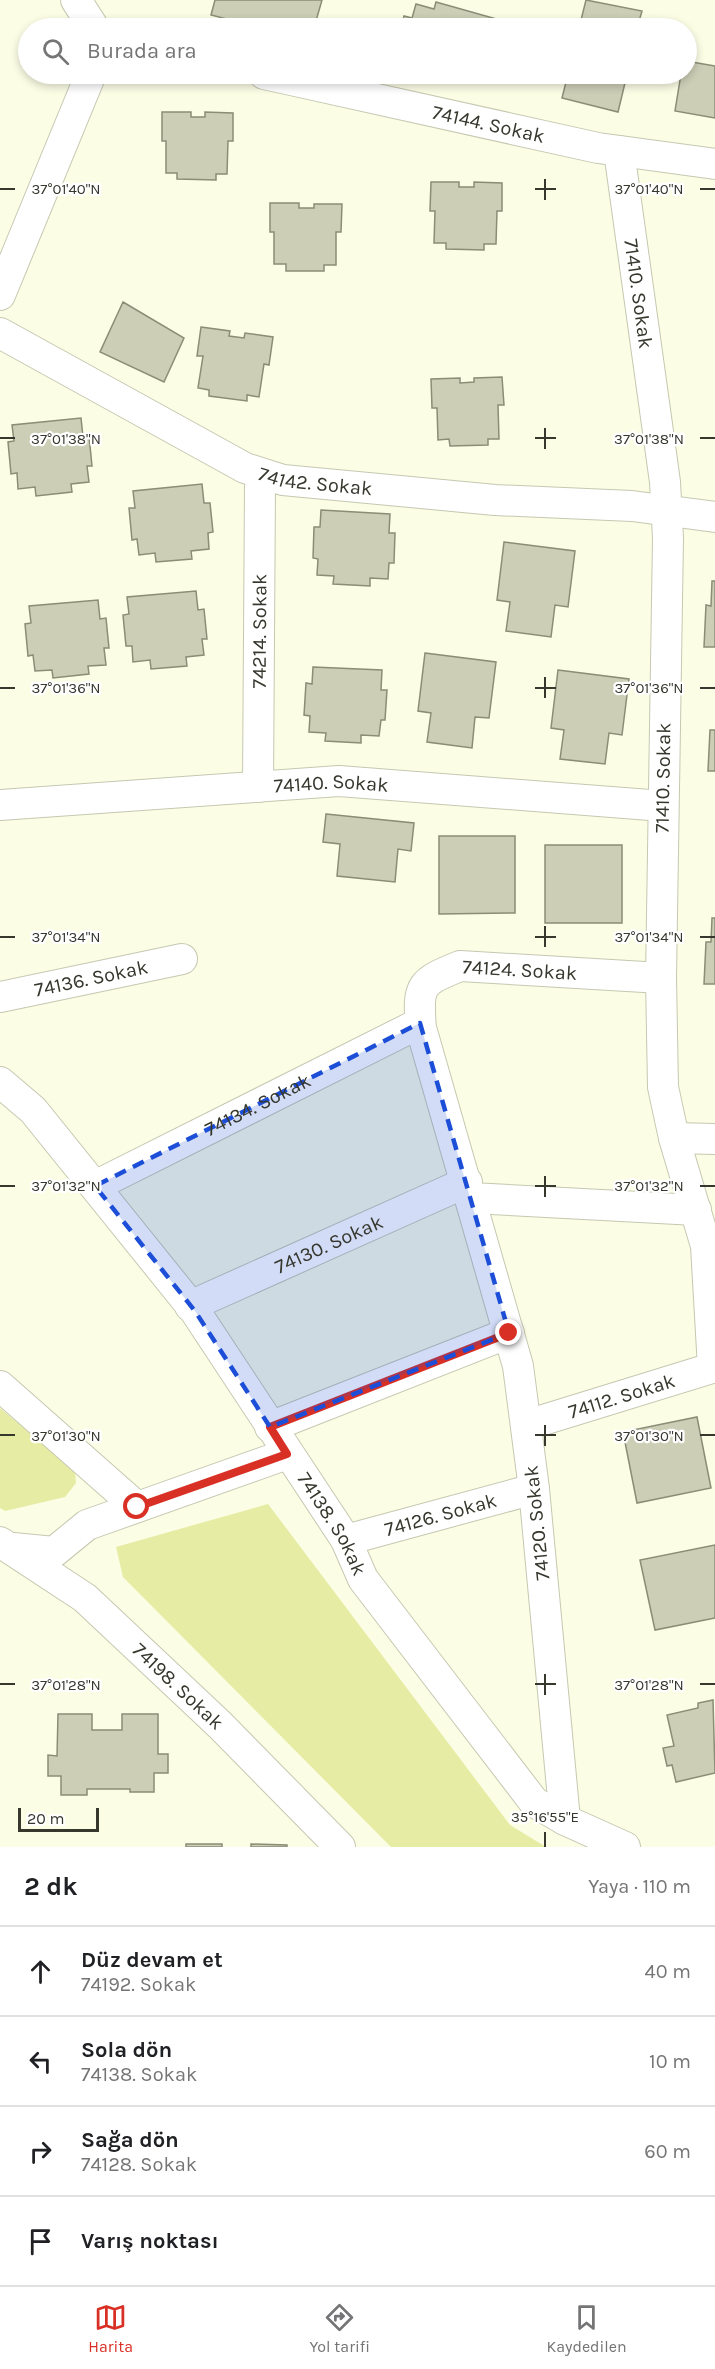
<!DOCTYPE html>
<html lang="tr">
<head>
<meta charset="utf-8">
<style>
  :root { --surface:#fff; --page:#f6f6f6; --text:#202124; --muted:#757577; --line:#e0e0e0; --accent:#d93025 }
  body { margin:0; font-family:Karla,sans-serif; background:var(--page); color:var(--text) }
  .scale { position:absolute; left:18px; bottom:15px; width:81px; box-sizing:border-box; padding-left:6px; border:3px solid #36372d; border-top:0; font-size:16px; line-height:21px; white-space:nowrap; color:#36372d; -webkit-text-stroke:4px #fff; paint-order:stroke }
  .stop { position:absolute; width:18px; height:18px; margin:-14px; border:4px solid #d93025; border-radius:50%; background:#fff }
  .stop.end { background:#d93025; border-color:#fff; box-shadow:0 2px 6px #0008 }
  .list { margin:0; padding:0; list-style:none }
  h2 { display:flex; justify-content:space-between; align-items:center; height:78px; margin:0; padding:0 24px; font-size:26px }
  h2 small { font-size:20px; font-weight:400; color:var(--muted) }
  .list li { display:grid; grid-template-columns:39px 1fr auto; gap:18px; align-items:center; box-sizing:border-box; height:90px; padding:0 24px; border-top:2px solid var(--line) }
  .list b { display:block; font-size:22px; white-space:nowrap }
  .list p { margin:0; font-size:20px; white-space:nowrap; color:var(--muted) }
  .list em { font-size:20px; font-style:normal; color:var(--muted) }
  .icon { flex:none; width:33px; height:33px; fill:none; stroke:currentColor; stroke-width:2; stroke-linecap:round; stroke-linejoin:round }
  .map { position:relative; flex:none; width:715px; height:1847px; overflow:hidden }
  .search { position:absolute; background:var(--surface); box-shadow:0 3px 9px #0003; left:18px; right:18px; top:18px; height:66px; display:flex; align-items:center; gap:15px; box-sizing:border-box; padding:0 21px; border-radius:33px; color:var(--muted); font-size:22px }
  .sheet { height:438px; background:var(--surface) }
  nav { display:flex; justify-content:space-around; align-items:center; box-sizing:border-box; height:84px; border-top:2px solid var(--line); background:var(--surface); font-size:16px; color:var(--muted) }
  nav a { display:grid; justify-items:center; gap:3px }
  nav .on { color:var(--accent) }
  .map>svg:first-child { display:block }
  .green { fill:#e7eca4 }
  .building { fill:#ccceb6; stroke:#8b8d77; stroke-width:1.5 }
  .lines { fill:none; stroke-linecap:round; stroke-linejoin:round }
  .street-casing { stroke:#c6c8b1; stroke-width:32 }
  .street { stroke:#fff; stroke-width:30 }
  .route { stroke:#d93025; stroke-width:8 }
  .marked { fill:#1d4ed8; fill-opacity:0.2; stroke:#1d4ed8; stroke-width:4.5; stroke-dasharray:12 8; stroke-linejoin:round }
  .ticks { fill:none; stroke:#36372d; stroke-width:2 }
  .labels { text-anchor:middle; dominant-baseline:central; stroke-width:4.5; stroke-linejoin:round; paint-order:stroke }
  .street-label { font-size:20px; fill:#36372d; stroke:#fff }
  .ticks-label { font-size:15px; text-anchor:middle; fill:#36372d; stroke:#fff; stroke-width:4.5; stroke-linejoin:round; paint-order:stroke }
</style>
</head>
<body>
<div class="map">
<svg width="715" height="1847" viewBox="0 0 715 1847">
  <rect width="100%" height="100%" fill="#fbfde5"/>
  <path class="green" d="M0 1408 75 1471 76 1483 65 1497 5 1511 0 1508Z
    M268 1504 510 1825 546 1847H391L123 1577 116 1547Z"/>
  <path class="building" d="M215 0H322L314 28H262L211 15Z
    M586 0 642 11 637 28H579Z
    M436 2 500 20 498 26 506 28H401L404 16 412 18 416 4 434 9Z
    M686 61 715 66V118L675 111 681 74H686Z
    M475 74H512L509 83Z
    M568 74H622L620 81 625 83 618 112 562 98Z
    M162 112H191V117H205V112L233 113V141H228L227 174H216V180L177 179V173H166V141H162Z
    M431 182H459V187H474V182L502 183V211H497L496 244H484V250L446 249V243H434L435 211H430Z
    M270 203H299V208H314V204H342L341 232H336V265H324V271H286V264H274V232H270Z
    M123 302 184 338 164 382 100 352Z
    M201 327 230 331 229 336 244 338 245 333 273 337 269 365 264 364 259 397 247 395V401L209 396V390L198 388 203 356H197Z
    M502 377 504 405H498L499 439H488V445L450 446 449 439 438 440 437 408H432L431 379 460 378V383L474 382V378Z
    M81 418 83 437 89 436 92 466H87L89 482 71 484 72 492 36 496 35 487 18 489 17 473 11 474 8 442 14 441 12 425Z
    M202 484 204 503H210L213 532 208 533 209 549 191 551 192 559 156 562 155 553 139 555 137 539 132 540 129 508H135L133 491Z
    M321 510 390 514 389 533H395L394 563H389L388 579 370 578V586L333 584 334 576 317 575 318 559 313 558 314 527H320Z
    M504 542 575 551 568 607 555 605 551 637 506 631 510 602 497 600Z
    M712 581H715V647H704L706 605 711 606Z
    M196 591 198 610 204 609 207 639H202L204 655 186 657 187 666 151 669 150 660 133 662 132 646H126L123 615 129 614 127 597Z
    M98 600 100 619 106 618 109 648H104L106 665 88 666 89 674 53 678 52 670 35 671 33 655 28 656 25 624 31 623 29 606Z
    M425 653 496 662 489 718 475 717 472 748 427 742 431 713 418 711Z
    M313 667 382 670 381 690H387L385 720H381L379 736 361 735V743L325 741 326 733 309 732 310 716 304 715 306 683 312 684Z
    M558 670 629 679 622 735 609 733 605 764 560 759 564 730 551 728Z
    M710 730H715V771H708Z
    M326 814 414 823 411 851 398 849 395 882 337 876 340 844 323 842Z
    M439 836H515V913L439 914Z
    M545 845H622V923H545Z
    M712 918H715V984H704L706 942H711Z
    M697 1417 711 1488 637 1503 623 1432Z
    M715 1545V1618L655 1630 640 1560Z
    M713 1700 715 1773 676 1782 672 1765 667 1766 663 1748 674 1746 667 1715 698 1708V1703Z
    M58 1714H92V1730H122V1714H158V1754H168V1773H154V1792H130V1789H87V1795H61V1776H48V1755L57 1756Z
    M186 1844H222V1847H186Z
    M251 1844 287 1845V1847H251Z"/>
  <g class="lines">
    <g class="street-casing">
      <g id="street">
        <path d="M76 0 94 28"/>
        <path id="s1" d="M264 74 598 148 715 164"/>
        <path id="s2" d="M619 151 665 482 668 538 661 978 663 1087 674 1138 706 1246 713 1368"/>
        <path d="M0 295 91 74"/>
        <path id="s3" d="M0 333 245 468 283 480 495 500 632 506 715 517"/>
        <path id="s4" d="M258 787 260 487 264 476"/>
        <path id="s5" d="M0 805 339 781 663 806"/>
        <path id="s6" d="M0 997 182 959"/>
        <path id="s7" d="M0 1082 33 1110 195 1311 346 1540 363 1579 534 1802 565 1820 625 1847"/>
        <path d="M674 1138 715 1139"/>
        <path id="s8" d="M95 1186 420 1023"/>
        <path d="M471 1198 696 1210"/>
        <path id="s9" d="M190 1306 467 1182"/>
        <path d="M0 1386 137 1507"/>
        <path id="s10" d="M527 1425 715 1367"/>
        <path d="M270 1427 509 1333"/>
        <path id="s11" d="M346 1540 534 1489"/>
        <path id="s12" d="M0 1542 85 1598 220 1725 340 1847"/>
        <path d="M13 1548 54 1552 87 1525 287 1454"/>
        <path id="s13" d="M565 1820 534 1489 518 1366 421 1028C417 984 421 982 460 966L661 978"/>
      </g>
    </g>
    <use href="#street" class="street"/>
  </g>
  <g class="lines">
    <path class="route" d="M137 1507 287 1454 270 1427 509 1333"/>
  </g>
  <path class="marked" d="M420 1023 509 1333 270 1427 195 1311 95 1186Z"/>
  <path class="ticks" d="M545 179V200M0 189H15M535 189H556M700 189H715M545 428V449M0 438H15M535 438H556M700 438H715M545 677V698M0 688H15M535 688H556M700 688H715M545 926V947M0 937H15M535 937H556M700 937H715M545 1176V1197M0 1186H15M535 1186H556M700 1186H715M545 1425V1446M0 1435H15M535 1435H556M700 1435H715M545 1674V1695M0 1684H15M535 1684H556M700 1684H715M545 1832V1847"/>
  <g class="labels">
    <g class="street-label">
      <text stroke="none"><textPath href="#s1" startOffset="230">74144. Sokak</textPath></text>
      <text stroke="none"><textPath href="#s2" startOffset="144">71410. Sokak</textPath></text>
      <text stroke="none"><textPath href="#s3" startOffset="352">74142. Sokak</textPath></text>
      <text stroke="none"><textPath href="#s4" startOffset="156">74214. Sokak</textPath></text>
      <text transform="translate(663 778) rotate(-89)">71410. Sokak</text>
      <text stroke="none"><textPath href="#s5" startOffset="332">74140. Sokak</textPath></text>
      <text stroke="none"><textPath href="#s13" startOffset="952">74124. Sokak</textPath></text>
      <text stroke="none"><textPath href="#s6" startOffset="93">74136. Sokak</textPath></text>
      <text stroke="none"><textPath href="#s8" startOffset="182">74134. Sokak</textPath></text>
      <text stroke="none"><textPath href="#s9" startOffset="152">74130. Sokak</textPath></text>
      <text stroke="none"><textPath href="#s10" startOffset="99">74112. Sokak</textPath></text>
      <text stroke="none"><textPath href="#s11" startOffset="98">74126. Sokak</textPath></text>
      <text transform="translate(537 1523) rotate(-96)">74120. Sokak</text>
      <text stroke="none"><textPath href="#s7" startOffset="555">74138. Sokak</textPath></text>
      <text stroke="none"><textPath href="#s12" startOffset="230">74198. Sokak</textPath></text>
    </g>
  </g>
  <g class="ticks-label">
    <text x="66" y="194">37°01'40"N</text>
    <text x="649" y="194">37°01'40"N</text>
    <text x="66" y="444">37°01'38"N</text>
    <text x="649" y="444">37°01'38"N</text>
    <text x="66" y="693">37°01'36"N</text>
    <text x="649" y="693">37°01'36"N</text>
    <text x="66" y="942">37°01'34"N</text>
    <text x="649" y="942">37°01'34"N</text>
    <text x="66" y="1191">37°01'32"N</text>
    <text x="649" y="1191">37°01'32"N</text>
    <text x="66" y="1441">37°01'30"N</text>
    <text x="649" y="1441">37°01'30"N</text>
    <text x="66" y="1690">37°01'28"N</text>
    <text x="649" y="1690">37°01'28"N</text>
    <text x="545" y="1822">35°16'55"E</text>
  </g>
</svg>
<div class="scale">20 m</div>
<div class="stop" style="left:137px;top:1507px"></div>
<div class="stop end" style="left:509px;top:1333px"></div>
<div class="search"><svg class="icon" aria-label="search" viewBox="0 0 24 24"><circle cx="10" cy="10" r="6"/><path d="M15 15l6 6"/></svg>Burada ara</div>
</div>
<section class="sheet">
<h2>2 dk<small>Yaya · 110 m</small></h2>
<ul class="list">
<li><svg class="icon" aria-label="ahead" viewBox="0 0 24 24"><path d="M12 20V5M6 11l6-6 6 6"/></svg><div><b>Düz devam et</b><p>74192. Sokak</p></div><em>40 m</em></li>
<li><svg class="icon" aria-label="left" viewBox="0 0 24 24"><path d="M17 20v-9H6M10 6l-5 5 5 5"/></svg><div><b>Sola dön</b><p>74138. Sokak</p></div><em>10 m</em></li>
<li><svg class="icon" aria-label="right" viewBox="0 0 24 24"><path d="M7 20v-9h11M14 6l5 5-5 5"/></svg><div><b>Sağa dön</b><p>74128. Sokak</p></div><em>60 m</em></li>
<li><svg class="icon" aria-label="arrive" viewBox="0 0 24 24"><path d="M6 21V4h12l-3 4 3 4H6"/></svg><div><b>Varış noktası</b></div></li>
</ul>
</section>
<nav>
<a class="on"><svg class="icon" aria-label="map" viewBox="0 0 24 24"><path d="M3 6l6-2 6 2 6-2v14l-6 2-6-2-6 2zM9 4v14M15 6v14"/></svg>Harita</a>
<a><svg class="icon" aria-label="directions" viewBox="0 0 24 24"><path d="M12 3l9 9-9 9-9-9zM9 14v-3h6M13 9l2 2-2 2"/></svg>Yol tarifi</a>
<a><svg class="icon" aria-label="saved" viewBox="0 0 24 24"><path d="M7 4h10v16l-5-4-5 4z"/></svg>Kaydedilen</a>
</nav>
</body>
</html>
